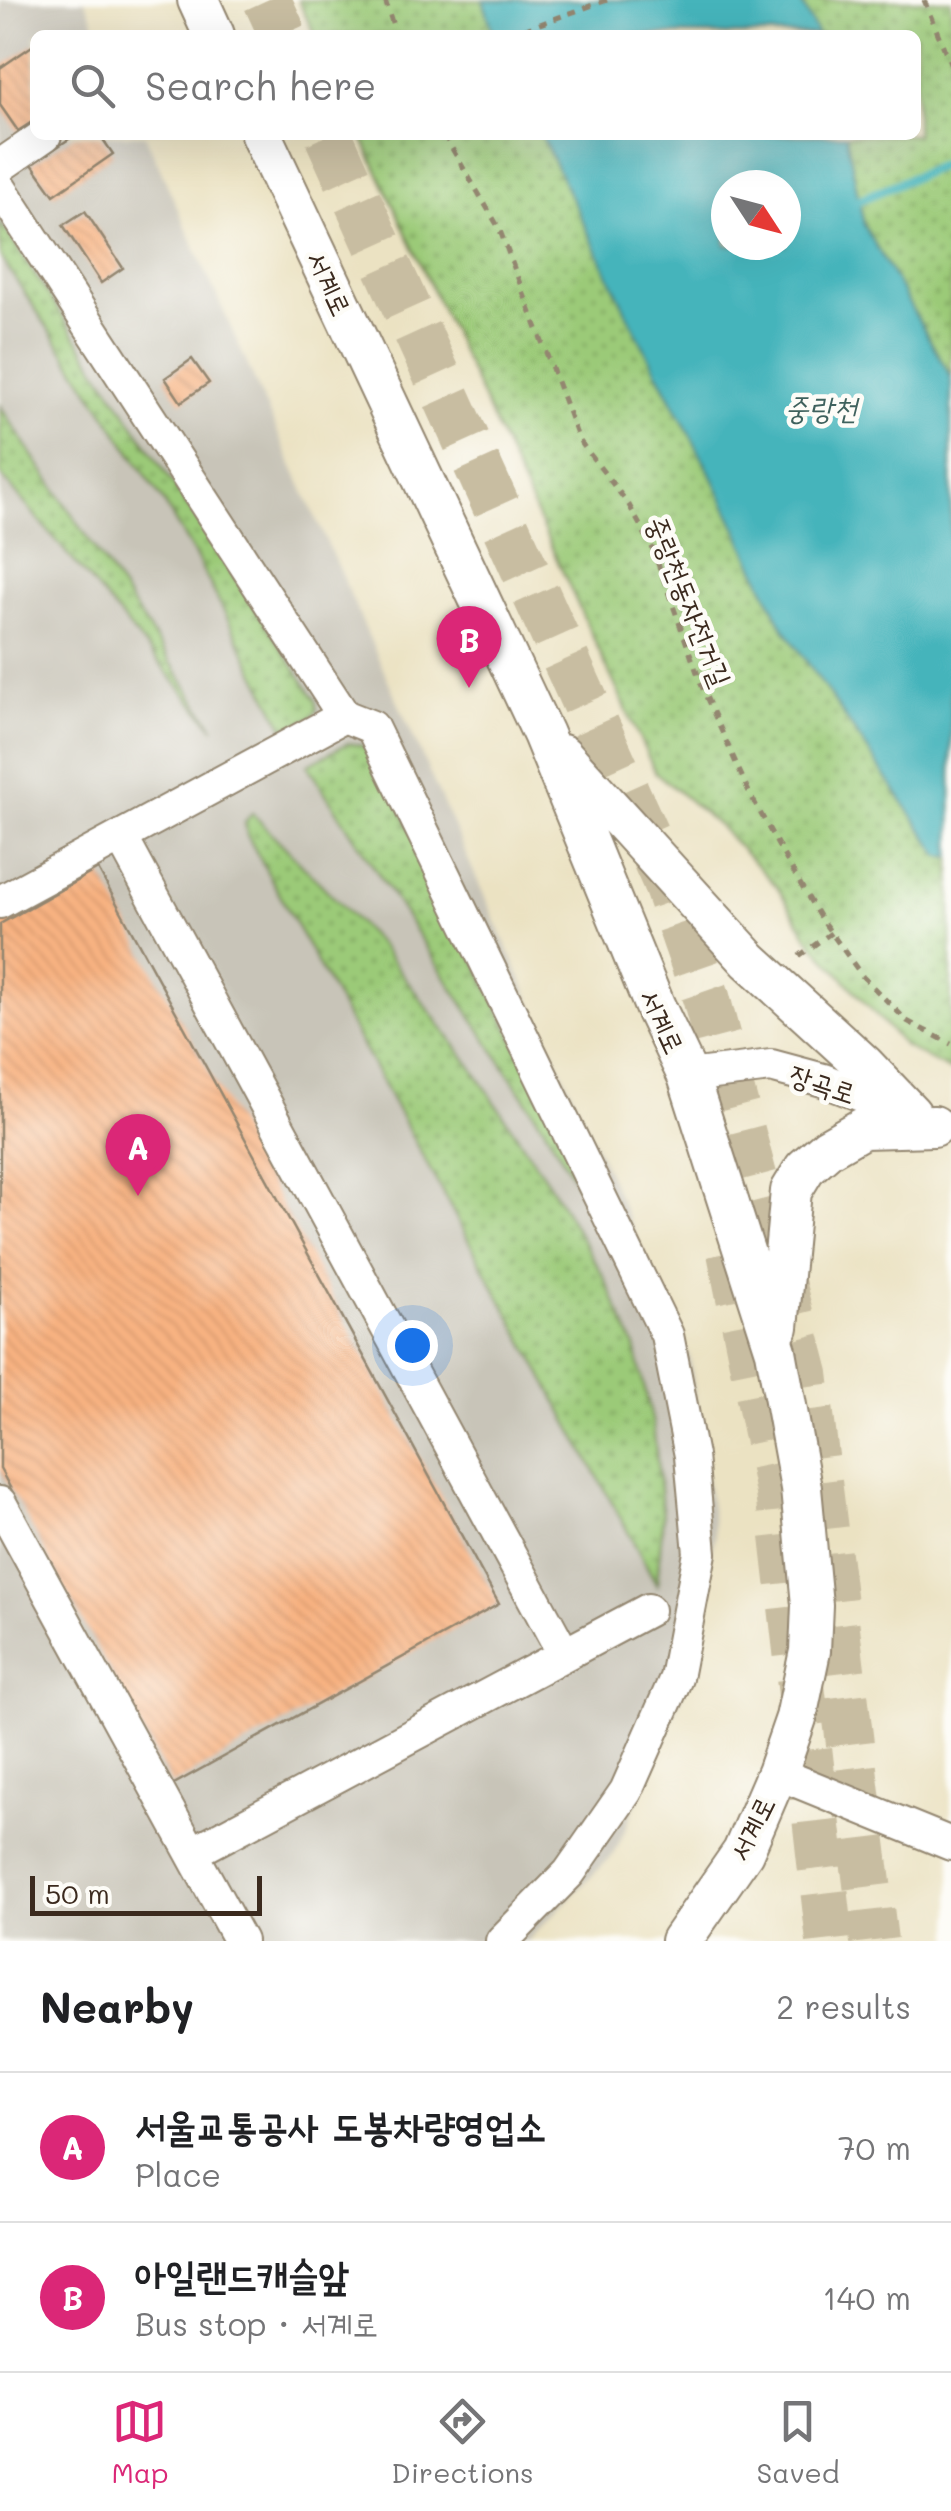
<!DOCTYPE html>
<html lang="en">
<head>
<meta charset="utf-8">
<style>
  :root { --surface:#fff; --page:#f6f6f6; --text:#202124; --muted:#757577; --line:#e0e0e0; --accent:#db2777 }
  body { margin:0; font-family:Mali,"Poor Story",sans-serif; background:var(--page); color:var(--text) }
  .compass { position:absolute; left:711px; top:170px; width:90px; height:90px; border-radius:50%; background:var(--surface); box-shadow:0 10px 40px #0002; rotate:126deg }
  .scale { position:absolute; left:30px; bottom:25px; width:232px; box-sizing:border-box; padding-left:10px; border:5px solid #3b2a1e; border-top:0; font-size:28px; line-height:35px; white-space:nowrap; color:#3b2a1e; -webkit-text-stroke:8px #fdfcf7; paint-order:stroke }
  .you { position:absolute; left:412px; top:1345px; width:35px; height:35px; margin:-25px; border:8px solid #fff; border-radius:50%; background:#1a73e8; box-shadow:0 0 0 15px #1a73e833 }
  .badge { display:grid; place-items:center; width:65px; height:65px; border-radius:50%; background:var(--accent); color:#fff; font-size:32px; font-weight:700 }
  .pin { position:absolute; translate:-50% -82px; filter:drop-shadow(0 2px 5px #0008) }
  .pin::after { content:''; position:absolute; top:52px; width:35px; height:30px; background:inherit; clip-path:polygon(0 0,100% 0,50% 100%) }
  .list { margin:0; padding:0; list-style:none }
  h2 { display:flex; justify-content:space-between; align-items:center; height:130px; margin:0; padding:0 40px; font-size:42px }
  h2 small { font-size:32px; font-weight:400; color:var(--muted) }
  .list li { display:grid; grid-template-columns:65px 1fr auto; gap:30px; align-items:center; box-sizing:border-box; height:150px; padding:0 40px; border-top:2px solid var(--line) }
  .list b { display:block; font-size:38px; white-space:nowrap }
  .list p { margin:0; font-size:32px; white-space:nowrap; color:var(--muted) }
  .list em { font-size:32px; font-style:normal; color:var(--muted) }
  .icon { flex:none; width:55px; height:55px; fill:none; stroke:currentColor; stroke-width:2; stroke-linecap:round; stroke-linejoin:round }
  .map { position:relative; flex:none; width:951px; height:1941px; overflow:hidden }
  .search { position:absolute; background:var(--surface); box-shadow:0 10px 40px #0002; left:30px; right:30px; top:30px; height:110px; display:flex; align-items:center; gap:25px; box-sizing:border-box; padding:0 35px; border-radius:15px; color:var(--muted); font-size:38px }
  .sheet { height:430px; background:var(--surface) }
  nav { display:flex; justify-content:space-around; align-items:center; box-sizing:border-box; height:140px; border-top:2px solid var(--line); background:var(--surface); font-size:28px; color:var(--muted) }
  nav a { display:grid; justify-items:center; gap:5px }
  nav .on { color:var(--accent) }
  .map>svg:first-child { display:block }
  .railway { fill:#c8c4b8 }
  .green { fill:url(#green-dots); stroke:#6b7a4b; stroke-width:2.5; fill-rule:evenodd }
  .water { fill:#44b4bb; stroke:#406f6c; stroke-width:2.5; fill-rule:evenodd }
  .lines { fill:none; stroke-linecap:round; stroke-linejoin:round }
  .stream { stroke:#44b4bb; stroke-width:9 }
  .building { fill:url(#building-back-hatch) }
  .highway-tunnel { stroke:#c8bda1; stroke-width:48; stroke-dasharray:48 24; stroke-linecap:butt }
  .minor-casing { stroke:#938670; stroke-width:36 }
  .major-casing { stroke:#938670; stroke-width:44 }
  .path { stroke:#938670; stroke-width:5; stroke-dasharray:8 8; stroke-linecap:butt }
  .minor { stroke:#fff; stroke-width:32 }
  .major { stroke:#fff; stroke-width:40 }
  .labels { text-anchor:middle; dominant-baseline:central; stroke-width:9; stroke-linejoin:round; paint-order:stroke }
  .street-label { font-size:28px; fill:#3b2a1e; stroke:#fdfcf7 }
  .water-label { font-size:30px; font-style:italic; fill:#3f615d; stroke:#fdfcf7 }
</style>
</head>
<body>
<div class="map">
<svg width="951" height="1941" viewBox="0 0 951 1941">
  <defs>
    <pattern id="green-dots" width="8" height="8" patternUnits="userSpaceOnUse" patternTransform="scale(2.5)"><rect width="8" height="8" fill="#9bca78"/><path d="M2 2h.1M6 6h.1" fill="none" stroke="#80a462" stroke-width="1.8" stroke-linecap="round"/></pattern>
    <pattern id="building-back-hatch" width="6" height="6" patternUnits="userSpaceOnUse" patternTransform="scale(2.5)"><rect width="6" height="6" fill="#f8b281"/><path d="M-1 5l2 2M0 0l6 6M5-1l2 2" fill="none" stroke="#d6996f"/></pattern>
  </defs>
  <rect width="100%" height="100%" fill="#fdfcf7"/>
  <filter id="ink" filterUnits="userSpaceOnUse"><feTurbulence type="fractalNoise" baseFrequency=".01" numOctaves="2"/><feDisplacementMap in="SourceGraphic" scale="20" xChannelSelector="R" yChannelSelector="G"/><feConvolveMatrix kernelMatrix="1 2 1 2 8 2 1 2 1" color-interpolation-filters="sRGB"/></filter>
  <filter id="wash" filterUnits="userSpaceOnUse"><feTurbulence type="fractalNoise" baseFrequency=".0048" numOctaves="4" result="noise"/><feDisplacementMap in="SourceGraphic" scale="40" xChannelSelector="R" yChannelSelector="G"/><feGaussianBlur stdDeviation="2.25" result="paint"/><feColorMatrix in="noise" values="0 0 0 0 0 0 0 0 0 0 0 0 0 0 0 0 0 1.4 0 .05"/><feComposite in="paint" operator="in"/></filter>
  <g filter="url(#wash)">
    <rect width="100%" height="100%" fill="#ebe2c2"/>
    <path class="railway" d="M0 0H85L100 35H35V135H145L690 1357 715 1536 682 1696 615 1853 527 1941H0Z"/>
    <path class="green" d="M298 0H951V1071L904 1046 812 943 777 887 718 825 655 772 361 135H916V35H315ZM726 185H786V245H726Z
      M0 222 316 700 317 710 312 717 285 730 196 557 163 501 0 256Z
      M0 406 215 729 0 474Z
      M348 743 361 745 373 753 626 1268 547 1132 307 765Z
      M252 813 381 946 471 1066 552 1188 604 1277 635 1347 653 1424 663 1516 657 1585 247 835 245 822Z"/>
    <path class="water" d="M483 0H800L818 35H494Z
      M541 135H846L864 225 951 377V857L940 856 781 624 715 482 638 336ZM726 185H786V245H726Z"/>
    <g class="lines">
      <path class="stream" d="M852 203 951 161"/>
    </g>
    <g id="blocks">
      <path class="building" d="M35 44V120L18 131 0 105V68Z
        M75 135H100L113 154 54 195 32 164Z
        M85 211 123 268 101 283 63 225Z
        M192 359 209 383 181 402 165 378Z
        M98 869 499 1604 172 1785 0 1469V924Z"/>
    </g>
  </g>
  <g filter="url(#ink)">
    <use href="#blocks" fill-opacity="0" stroke="#938670" stroke-width="2.5"/>
    <g class="lines">
      <path class="highway-tunnel" d="M267 0 283 35
        M328 135 665 879 706 997 805 1374 874 1941
        M731 1252 779 1492 830 1941"/>
      <g class="minor-casing">
        <path id="minor" d="M0 166 45 135
          M0 188 344 716 372 727 667 1335 691 1456 700 1553 676 1678 626 1791 569 1873 502 1941
          M121 837 564 1654
          M0 902 344 716
          M688 1076 771 1066 823 1080 907 1113
          M0 1503 240 1941
          M777 1773 951 1844
          M192 1853 648 1610"/>
      </g>
      <g class="major-casing">
        <path id="major" d="M198 0 214 35
          M261 135 543 734 655 1007 688 1076 776 1351 801 1488 812 1605 810 1651 796 1718 777 1773 743 1852 681 1941
          M562 755 749 960 864 1065 911 1114
          M778 1327 791 1191 805 1168 828 1148 863 1128 934 1126"/>
      </g>
      <path class="path" d="M385 0 396 35
        M924 0 951 65
        M509 35 607 0
        M444 135 499 228 579 440 629 505 652 547 704 692 749 792 780 849 819 916 863 977 907 1021 951 1044
        M799 956 831 933"/>
      <use href="#minor" class="minor"/>
      <use href="#major" class="major"/>
    </g>
  </g>
  <g class="labels">
    <g class="street-label">
      <text transform="translate(330 283) rotate(65)">서계로</text>
      <text transform="translate(690 601) rotate(68)">중랑천동자전거길</text>
      <text transform="translate(663 1021) rotate(65)">서계로</text>
      <text transform="translate(823 1083) rotate(18)">장곡로</text>
      <text transform="translate(751 1828) rotate(-64)">서계로</text>
    </g>
    <g class="water-label">
      <text x="821" y="407">중랑천</text>
    </g>
  </g>
</svg>
<svg class="compass" viewBox="-18 -18 36 36"><path d="M0-13l5 13h-10z" fill="#e53935"/><path d="M0 13l5-13h-10z" fill="#757577"/></svg>
<div class="scale">50 m</div>
<div class="you"></div>
<div class="pin badge" style="left:138px;top:1196px">A</div>
<div class="pin badge" style="left:469px;top:688px">B</div>
<div class="search"><svg class="icon" aria-label="search" viewBox="0 0 24 24"><circle cx="10" cy="10" r="6"/><path d="M15 15l6 6"/></svg>Search here</div>
</div>
<section class="sheet">
<h2>Nearby<small>2 results</small></h2>
<ul class="list">
<li><span class="badge">A</span><div><b>서울교통공사 도봉차량영업소</b><p>Place</p></div><em>70 m</em></li>
<li><span class="badge">B</span><div><b>아일랜드캐슬앞</b><p>Bus stop · 서계로</p></div><em>140 m</em></li>
</ul>
</section>
<nav>
<a class="on"><svg class="icon" aria-label="map" viewBox="0 0 24 24"><path d="M3 6l6-2 6 2 6-2v14l-6 2-6-2-6 2zM9 4v14M15 6v14"/></svg>Map</a>
<a><svg class="icon" aria-label="directions" viewBox="0 0 24 24"><path d="M12 3l9 9-9 9-9-9zM9 14v-3h6M13 9l2 2-2 2"/></svg>Directions</a>
<a><svg class="icon" aria-label="saved" viewBox="0 0 24 24"><path d="M7 4h10v16l-5-4-5 4z"/></svg>Saved</a>
</nav>
</body>
</html>
